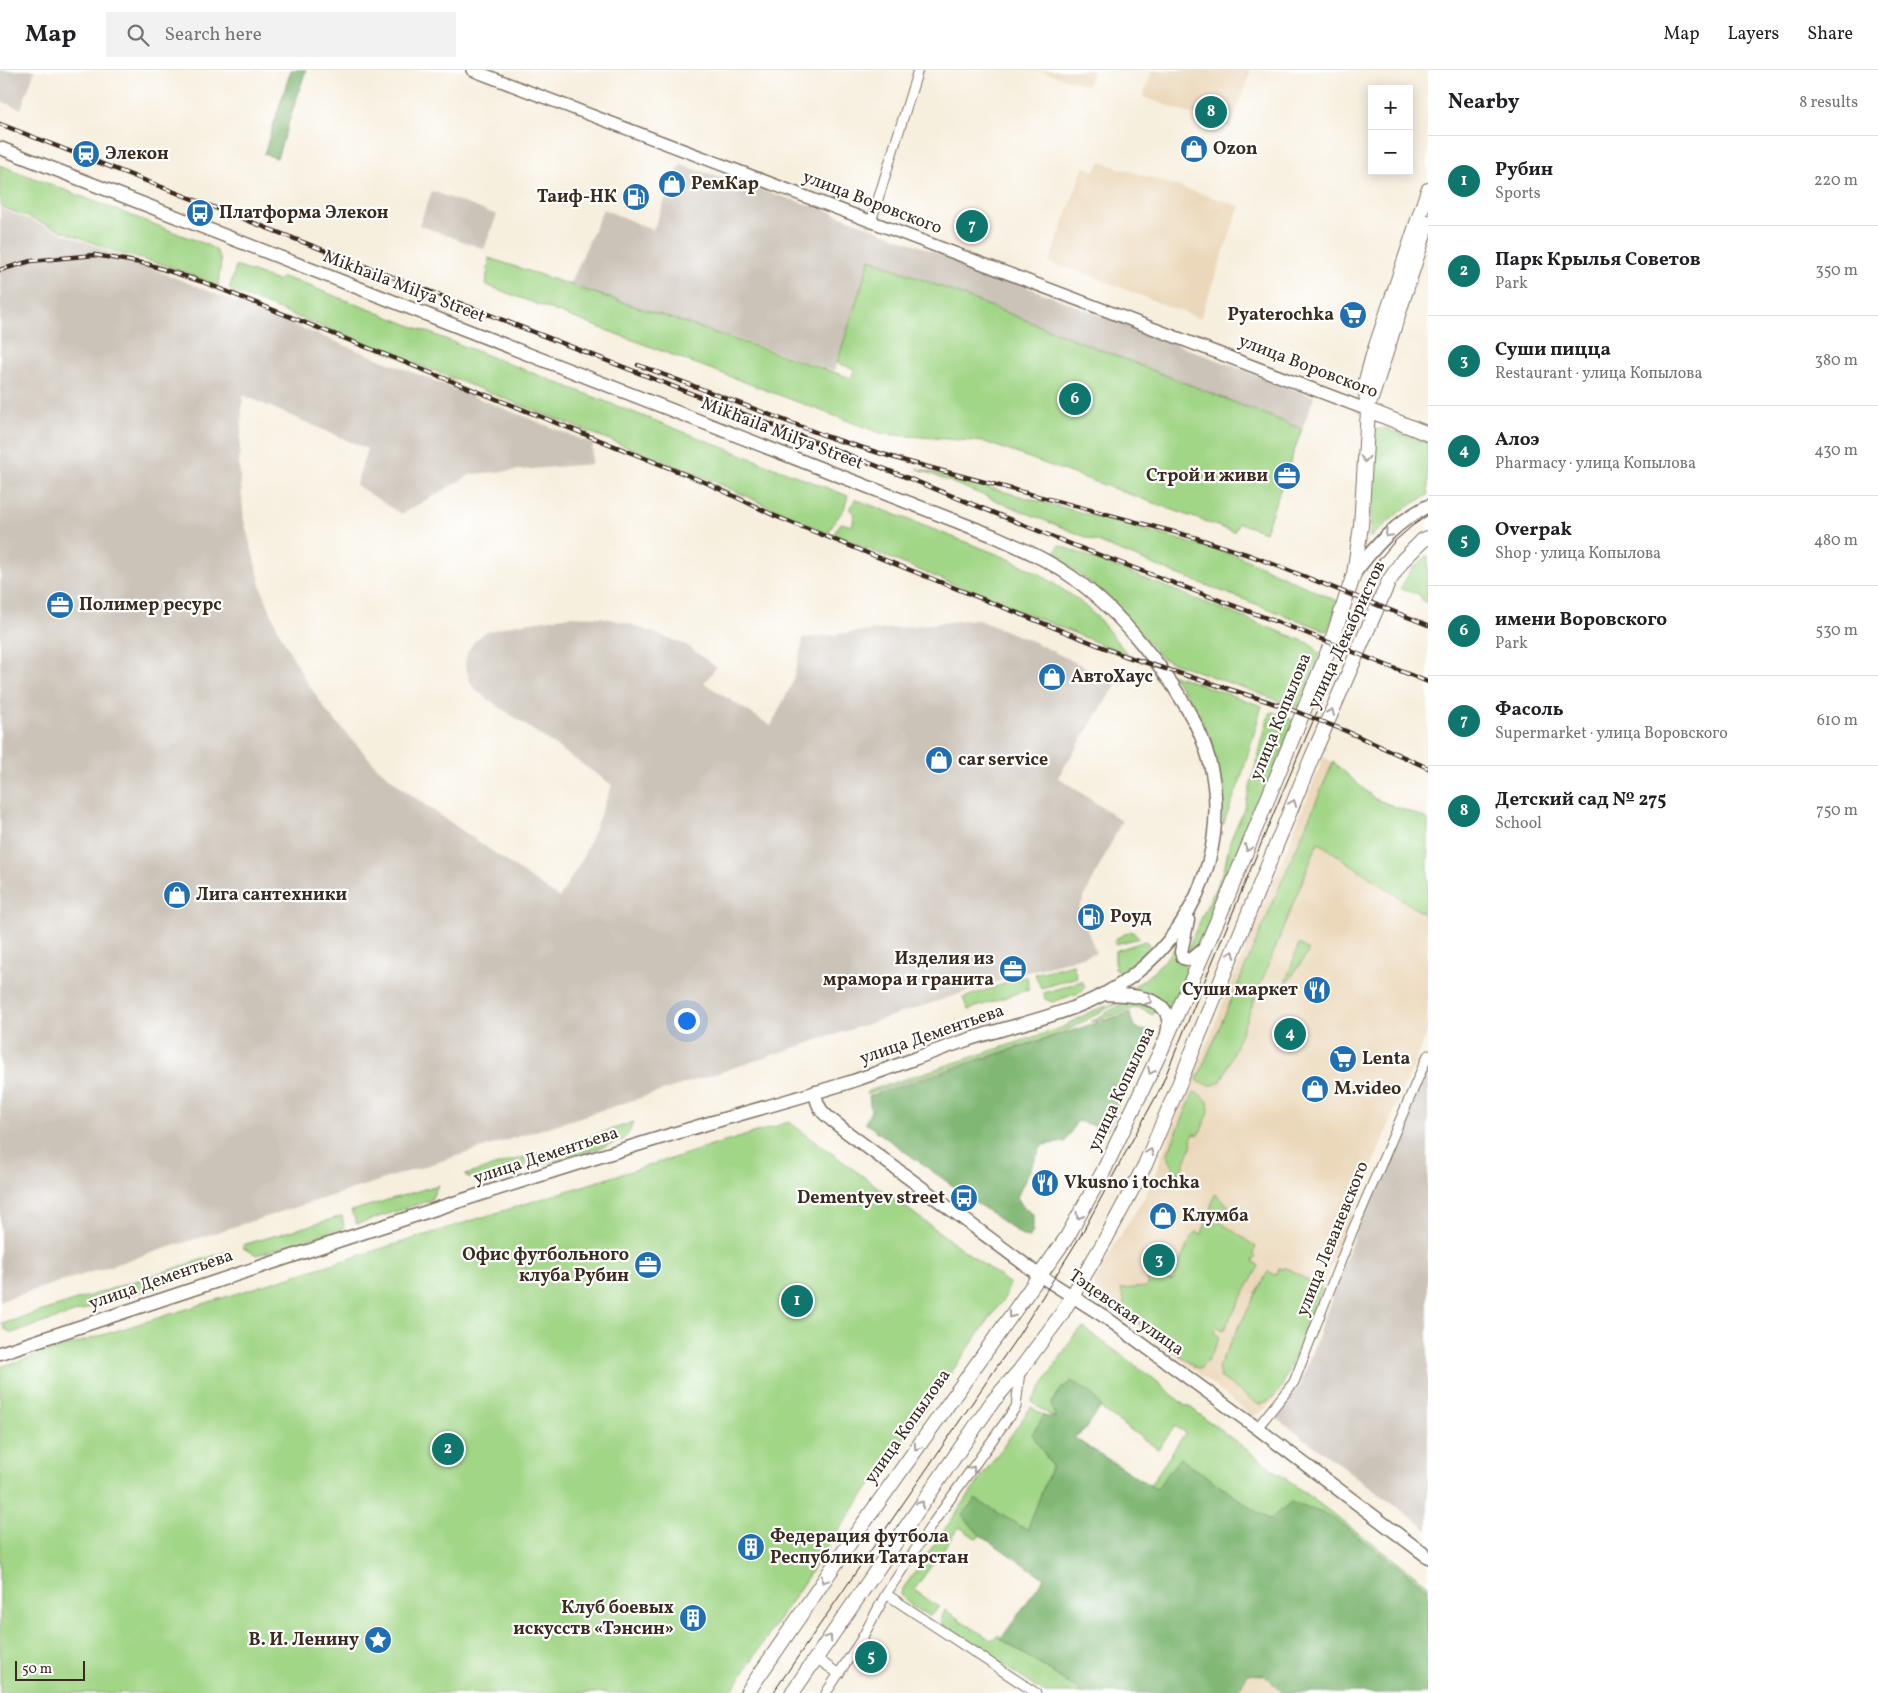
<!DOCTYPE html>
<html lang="en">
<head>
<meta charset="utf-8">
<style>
  :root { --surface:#fff; --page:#f2f2f2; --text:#202124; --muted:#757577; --line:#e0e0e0; --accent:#0f766e }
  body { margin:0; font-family:Vollkorn,serif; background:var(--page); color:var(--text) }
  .controls { position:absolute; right:15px; top:15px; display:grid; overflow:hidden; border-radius:0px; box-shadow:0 2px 12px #0003 }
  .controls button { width:45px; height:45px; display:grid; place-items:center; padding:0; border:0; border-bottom:1px solid var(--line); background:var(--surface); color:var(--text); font:25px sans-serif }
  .scale { position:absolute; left:15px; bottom:12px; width:70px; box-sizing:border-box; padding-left:5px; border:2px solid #3b2a1e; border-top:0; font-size:14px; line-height:18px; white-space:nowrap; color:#3b2a1e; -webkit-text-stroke:4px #fff; paint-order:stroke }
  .you { position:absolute; left:686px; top:950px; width:18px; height:18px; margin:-12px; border:4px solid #fff; border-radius:50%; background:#1a73e8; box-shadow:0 0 0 8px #1a73e833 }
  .badge { display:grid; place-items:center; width:32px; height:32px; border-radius:50%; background:var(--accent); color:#fff; font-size:16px; font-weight:700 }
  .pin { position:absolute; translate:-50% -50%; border:2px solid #fff; box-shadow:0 1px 5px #0006 }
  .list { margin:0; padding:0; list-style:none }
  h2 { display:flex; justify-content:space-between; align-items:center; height:65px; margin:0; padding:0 20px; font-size:21px }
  h2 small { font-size:16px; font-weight:400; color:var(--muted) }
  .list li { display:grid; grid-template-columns:32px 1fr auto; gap:15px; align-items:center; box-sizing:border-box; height:90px; padding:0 20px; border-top:1px solid var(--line) }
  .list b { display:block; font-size:19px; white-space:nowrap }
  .list p { margin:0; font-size:16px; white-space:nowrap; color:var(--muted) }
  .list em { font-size:16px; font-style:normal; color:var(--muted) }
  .icon { flex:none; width:28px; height:28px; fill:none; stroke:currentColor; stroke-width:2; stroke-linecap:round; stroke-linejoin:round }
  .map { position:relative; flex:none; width:1428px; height:1623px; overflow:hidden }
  header { display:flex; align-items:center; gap:30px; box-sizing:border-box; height:70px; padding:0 25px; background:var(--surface); border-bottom:1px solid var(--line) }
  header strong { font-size:24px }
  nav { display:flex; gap:28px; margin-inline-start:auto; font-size:18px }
  .search { width:350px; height:45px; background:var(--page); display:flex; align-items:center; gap:12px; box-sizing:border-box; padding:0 18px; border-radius:0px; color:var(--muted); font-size:19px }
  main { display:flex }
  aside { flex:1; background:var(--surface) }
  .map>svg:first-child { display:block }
  .built { fill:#ebd8ba }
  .industrial { fill:#cbc3b8 }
  .green { fill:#a2d687; stroke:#6e8052 }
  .forest { fill:#81b774; stroke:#5e7049 }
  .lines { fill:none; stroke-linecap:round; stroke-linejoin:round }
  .minor-casing { stroke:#7d6f61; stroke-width:11 }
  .tertiary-casing { stroke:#7d6f61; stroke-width:14 }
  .secondary-casing { stroke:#7d6f61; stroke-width:15 }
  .primary-casing { stroke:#7d6f61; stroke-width:16 }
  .minor { stroke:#fff; stroke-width:9 }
  .tertiary { stroke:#fff; stroke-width:11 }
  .secondary { stroke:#fff; stroke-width:12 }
  .primary { stroke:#fff; stroke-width:14 }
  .tram { stroke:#3b2a1e; stroke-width:1 }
  .rail-casing { stroke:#3b2a1e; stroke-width:4.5 }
  .rail { stroke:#fff; stroke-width:2.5; stroke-dasharray:8; stroke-linecap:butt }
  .oneway { stroke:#a79f9a }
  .labels { text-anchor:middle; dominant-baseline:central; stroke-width:4.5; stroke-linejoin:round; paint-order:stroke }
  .poi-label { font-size:18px; font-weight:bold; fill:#3b2a1e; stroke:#fff; text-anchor:start }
  .street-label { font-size:18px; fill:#3b2a1e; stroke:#fff }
</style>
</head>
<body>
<header>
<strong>Map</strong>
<div class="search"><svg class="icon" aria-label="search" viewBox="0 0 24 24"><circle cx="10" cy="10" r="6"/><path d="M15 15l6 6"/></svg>Search here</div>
<nav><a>Map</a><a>Layers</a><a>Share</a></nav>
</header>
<main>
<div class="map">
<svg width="1428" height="1623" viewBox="0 0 1428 1623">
  <rect width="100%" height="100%" fill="#fff"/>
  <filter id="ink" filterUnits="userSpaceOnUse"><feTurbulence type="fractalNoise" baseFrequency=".02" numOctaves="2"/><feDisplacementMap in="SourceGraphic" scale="10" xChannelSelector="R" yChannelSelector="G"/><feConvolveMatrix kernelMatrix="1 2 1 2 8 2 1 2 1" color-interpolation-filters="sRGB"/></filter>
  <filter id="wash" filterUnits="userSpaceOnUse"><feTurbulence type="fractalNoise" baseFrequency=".0096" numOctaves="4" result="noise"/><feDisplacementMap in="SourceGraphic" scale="20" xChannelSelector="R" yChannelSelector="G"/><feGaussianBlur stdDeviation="1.12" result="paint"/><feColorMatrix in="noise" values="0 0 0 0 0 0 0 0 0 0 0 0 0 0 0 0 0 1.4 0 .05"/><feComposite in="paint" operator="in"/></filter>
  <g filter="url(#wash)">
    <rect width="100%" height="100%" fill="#f7efde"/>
    <path class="built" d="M1038 0H1093L1088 16Z
      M1152 0H1251L1230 58 1143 27Z
      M1101 92 1240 136 1200 249 1084 203 1049 193 1084 96 1094 101Z
      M1324 687 1333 692 1375 729 1428 749V960L1281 1319 1275 1329 1260 1343 1252 1346 1105 1229 1097 1223 1093 1214 1116 1172 1144 1128 1154 1108 1164 1078Z
      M1248 1604 1265 1605 1283 1623H1236Z"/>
    <path class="industrial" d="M0 0H35L21 39 0 31Z
      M681 95 828 141 1314 327 1302 359 870 189 834 301 719 263 710 286 559 240 603 139 653 160 675 105Z
      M432 121 497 145 484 179 419 155Z
      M0 138 593 374 591 394 472 404 401 444 356 415 367 379 243 325 239 394 244 451 263 522 279 562 306 611 328 643 376 696 407 722 559 828 582 790 612 715 478 622 471 614 465 595 467 583 473 573 484 563 511 555 570 546 601 547 630 554 686 575 716 597 704 613 771 656 792 613 803 572 802 568 976 549 1034 572 1117 613 1058 707 1122 751 1079 838 1096 883 1027 902 659 1022 0 1231Z
      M1428 994V1460L1275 1347 1300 1315 1357 1158Z"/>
    <path class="green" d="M0 95 205 174 216 180 221 191 218 216 169 196 119 183 0 136Z
      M489 188 851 308 855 299 837 293 870 189 1302 359 1265 462 1239 453 1234 462 985 372 883 364 486 215Z
      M236 196 278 211 282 207 299 212 848 426 844 439 831 457 828 464 711 410 229 220Z
      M1385 358 1428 373V425L1402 440 1370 468 1372 360Z
      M916 398 1109 450 1241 487 1339 532 1327 561 1174 503Z
      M855 429 1007 488 1040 504 1078 530 1099 549 1128 585 833 465 841 453 852 456 855 444 850 440Z
      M1059 475 1311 574 1320 584 1299 638 1161 588 1112 529 1054 486Z
      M1428 485V533L1423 531 1419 524 1400 519 1412 499Z
      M1171 604 1262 636 1240 711 1223 755 1221 721 1214 689 1202 650 1185 623Z
      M1273 642 1295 651 1198 882 1187 884 1193 866 1224 800 1230 771 1245 737 1267 652 1269 644Z
      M1333 692 1375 729 1428 749V847L1318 772 1224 1005 1219 1013C1211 1016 1204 1016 1197 1010Z
      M1131 861 1140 868 1115 874 1114 873 1115 869Z
      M1145 871 1148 873 1149 877 1143 884 1122 901 1119 902 1115 899V881Z
      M1182 871 1180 892 1188 899 1191 898 1168 941 1126 923 1152 903Z
      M1299 874 1309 881 1283 919Z
      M1073 894 1077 907 1041 918 1035 904Z
      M1027 906 1029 919 968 940 963 928Z
      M1082 911 1085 917 1082 922 1052 932 1045 929 1044 923Z
      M1130 929 1156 937 1153 945 1138 937 1091 952Z
      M1119 932 1062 963 868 1024 866 1023 868 1021 1061 958 1092 941Z
      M1194 1022C1220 1032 1206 1047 1199 1065L1194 1064 1191 1069 1192 1074 1182 1101 1202 1115 1176 1103 1167 1085Z
      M634 1052 628 1064 623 1070 572 1087 568 1085 564 1075Z
      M789 1052 1010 1214 1005 1227 838 1461 730 1623H0V1297Z
      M558 1078 562 1088 538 1095 534 1092 532 1085Z
      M524 1087 526 1094 524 1099 479 1113 465 1105Z
      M438 1115 431 1130 357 1154 351 1141Z
      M1215 1124 1228 1135V1140L1220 1152 1256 1177 1253 1183 1256 1186 1253 1191 1259 1196 1223 1261 1217 1257 1214 1263 1220 1267 1207 1291 1201 1298H1197L1122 1241 1125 1234 1121 1219 1146 1217 1150 1204 1172 1211 1188 1174 1195 1162 1202 1164Z
      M342 1146 344 1156 342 1159 257 1185 243 1178V1175Z
      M229 1181 225 1194 12 1263 5 1259 2 1254Z
      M1285 1197 1322 1219 1281 1319 1271 1329 1259 1335 1220 1307 1218 1297 1266 1205 1268 1202 1276 1205 1279 1199H1284Z
      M1084 1258 1154 1309 1184 1335 1191 1338 1428 1515V1566L1180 1388 1156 1420 1150 1415 1185 1363 1175 1356 1158 1379 1105 1342 1101 1337 1055 1349 1032 1332 1075 1264Z
      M1031 1337 1044 1346 1033 1364 1052 1396 1027 1461 962 1445 980 1465 977 1469 959 1457 914 1520 939 1537 930 1545C920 1543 907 1534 901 1525L902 1520Z
      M945 1540 991 1570 999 1565 1001 1569 1083 1623H1045L942 1554V1547Z"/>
    <path class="forest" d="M291 0H306L277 88 264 84Z
      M1130 942C1131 955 1138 963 1152 960L1107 1059 1077 1051 1065 1072 1042 1075 1017 1127 1023 1137 1033 1144V1162L1029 1167 1023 1166 865 1053 871 1041 869 1026Z
      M1071 1311C1084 1318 1095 1323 1101 1337L1086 1358 1074 1368 1156 1419 1180 1388 1269 1450 1291 1432 1330 1446 1428 1519V1623H1283L1265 1605 1248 1604 1236 1623H1083L1001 1569 1044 1508 980 1465 962 1445 975 1429 1027 1460 1052 1396 1032 1364 1044 1346 1055 1348 1051 1334 1061 1319Z"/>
  </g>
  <g filter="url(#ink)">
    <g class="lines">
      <g class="minor-casing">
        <path id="minor" d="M871 152 918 0
          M1257 1358 1294 1312 1352 1162 1428 985
          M886 1524 1036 1623
          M816 1588 839 1604
          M826 1623 861 1570 886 1524 933 1453 1016 1337 1020 1301"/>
      </g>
      <g class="tertiary-casing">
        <path id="tertiary" d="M472 0 1368 340"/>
      </g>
      <g class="secondary-casing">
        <path id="secondary" d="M0 78 994 466C1021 478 1048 490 1072 507 1120 541 1169 602 1196 655 1239 743 1208 849 1131 907 1084 943 1021 952 967 970 928 983 889 999 850 1012 802 1027 754 1040 706 1054 469 1125 235 1206 0 1283
          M1354 504C1374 477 1397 451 1428 436
          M1188 850 1181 882 1183 888 1191 890 1205 878
          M1103 924C1121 925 1165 924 1168 949 1169 953 1168 959 1167 964
          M815 1022C818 1044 828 1046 844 1060L1039 1205 1105 1247 1257 1358 1428 1487"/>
      </g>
      <g class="primary-casing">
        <path id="primary" d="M1371 329 1428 152
          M1368 340 1428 364
          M747 1623 851 1471 1067 1167 1103 1102 1164 974 1227 828 1329 579 1354 504 1361 456 1368 340 1365 314 1373 285 1428 120
          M792 1623 993 1331 1020 1300 1061 1245 1104 1172 1145 1095 1180 1012 1312 687 1376 540 1389 511 1403 490 1423 470 1428 468"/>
      </g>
      <use href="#minor" class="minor"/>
      <use href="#tertiary" class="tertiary"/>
      <use href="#secondary" class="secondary"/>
      <use href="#primary" class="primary"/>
      <path class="tram" d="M773 1623 1018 1266 1081 1165 1160 1019 1280 728 1335 600 1368 511 1378 491 1395 471 1412 456 1428 445"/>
      <g class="rail-casing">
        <path id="rail" d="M0 54 908 408 1073 475 1301 561 1428 612
          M0 200 31 191 95 185 147 194 203 212 707 413 775 446 1125 586 1282 636 1346 661 1428 698
          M638 295 831 368 905 391 1193 467 1252 486 1428 555"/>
      </g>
      <use href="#rail" class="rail"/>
    </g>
    <defs><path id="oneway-chevron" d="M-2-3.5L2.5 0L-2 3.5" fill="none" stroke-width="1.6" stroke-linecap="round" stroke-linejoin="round" transform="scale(1.25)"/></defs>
    <g class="oneway">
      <use href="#oneway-chevron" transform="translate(1365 389) rotate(93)"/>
      <use href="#oneway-chevron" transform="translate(1388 464) rotate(135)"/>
      <use href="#oneway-chevron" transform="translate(1331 642) rotate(-66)"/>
      <use href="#oneway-chevron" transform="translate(1293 733) rotate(-68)"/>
      <use href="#oneway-chevron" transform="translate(1248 778) rotate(112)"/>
      <use href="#oneway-chevron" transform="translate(1232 884) rotate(-68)"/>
      <use href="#oneway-chevron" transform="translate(1149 931) rotate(23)"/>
      <use href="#oneway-chevron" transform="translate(1151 1001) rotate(116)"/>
      <use href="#oneway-chevron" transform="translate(1150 1082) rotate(-67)"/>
      <use href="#oneway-chevron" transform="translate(1079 1146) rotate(120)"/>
      <use href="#oneway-chevron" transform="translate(1011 1245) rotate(125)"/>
      <use href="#oneway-chevron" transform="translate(917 1377) rotate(125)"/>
      <use href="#oneway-chevron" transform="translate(972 1399) rotate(-54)"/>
      <use href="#oneway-chevron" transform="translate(921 1434) rotate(-55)"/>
      <use href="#oneway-chevron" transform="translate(824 1510) rotate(124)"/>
      <use href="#oneway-chevron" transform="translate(829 1568) rotate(-56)"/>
    </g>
  </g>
  <defs>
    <g id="shop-disc" transform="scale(1.4375)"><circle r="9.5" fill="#1f6fb2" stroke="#fff"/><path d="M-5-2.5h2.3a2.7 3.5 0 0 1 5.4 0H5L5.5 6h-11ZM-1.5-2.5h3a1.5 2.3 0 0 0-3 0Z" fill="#fff"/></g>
    <g id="station-disc" transform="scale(1.4375)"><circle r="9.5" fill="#1f6fb2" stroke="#fff"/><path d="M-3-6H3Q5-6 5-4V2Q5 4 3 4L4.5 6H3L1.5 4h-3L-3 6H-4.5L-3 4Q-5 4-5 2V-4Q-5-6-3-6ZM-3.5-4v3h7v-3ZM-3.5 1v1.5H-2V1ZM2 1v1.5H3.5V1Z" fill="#fff"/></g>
    <g id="fuel-disc" transform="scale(1.4375)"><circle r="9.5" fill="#1f6fb2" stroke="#fff"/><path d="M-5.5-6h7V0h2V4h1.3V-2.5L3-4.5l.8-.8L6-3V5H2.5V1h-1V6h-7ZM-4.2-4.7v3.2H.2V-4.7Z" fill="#fff"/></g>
    <g id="bus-disc" transform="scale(1.4375)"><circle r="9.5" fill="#1f6fb2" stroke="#fff"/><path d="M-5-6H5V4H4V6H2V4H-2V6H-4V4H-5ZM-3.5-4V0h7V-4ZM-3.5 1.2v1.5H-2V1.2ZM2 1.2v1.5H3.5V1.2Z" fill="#fff"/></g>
    <g id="supermarket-disc" transform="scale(1.4375)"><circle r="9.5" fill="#1f6fb2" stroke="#fff"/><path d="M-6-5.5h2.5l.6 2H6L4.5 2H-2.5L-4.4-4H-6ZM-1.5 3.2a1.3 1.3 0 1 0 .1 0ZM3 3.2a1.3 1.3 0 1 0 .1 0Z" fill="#fff"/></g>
    <g id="office-disc" transform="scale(1.4375)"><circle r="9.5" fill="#1f6fb2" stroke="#fff"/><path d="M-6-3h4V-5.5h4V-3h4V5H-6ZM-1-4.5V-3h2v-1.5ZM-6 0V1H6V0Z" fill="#fff"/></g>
    <g id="restaurant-disc" transform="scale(1.4375)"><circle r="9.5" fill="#1f6fb2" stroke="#fff"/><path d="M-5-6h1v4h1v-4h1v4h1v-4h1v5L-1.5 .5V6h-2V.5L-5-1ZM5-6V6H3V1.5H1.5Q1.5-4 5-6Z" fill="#fff"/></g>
    <g id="building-disc" transform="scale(1.4375)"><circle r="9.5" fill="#1f6fb2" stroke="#fff"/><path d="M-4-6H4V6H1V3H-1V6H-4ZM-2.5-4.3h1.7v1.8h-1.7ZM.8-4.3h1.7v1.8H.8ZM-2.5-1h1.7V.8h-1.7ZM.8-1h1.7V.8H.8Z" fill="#fff"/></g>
    <g id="sight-disc" transform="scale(1.4375)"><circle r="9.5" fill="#1f6fb2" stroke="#fff"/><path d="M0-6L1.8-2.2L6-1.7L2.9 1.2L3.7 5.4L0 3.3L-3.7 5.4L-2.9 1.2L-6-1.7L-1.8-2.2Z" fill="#fff"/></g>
  </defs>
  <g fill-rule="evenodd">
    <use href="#shop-disc" x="1194" y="79"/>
    <use href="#station-disc" x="86" y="84"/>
    <use href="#shop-disc" x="672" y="114"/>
    <use href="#fuel-disc" x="636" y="127"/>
    <use href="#bus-disc" x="200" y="143"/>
    <use href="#supermarket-disc" x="1353" y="245"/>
    <use href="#office-disc" x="1287" y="406"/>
    <use href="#office-disc" x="60" y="535"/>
    <use href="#shop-disc" x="1052" y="607"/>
    <use href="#shop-disc" x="939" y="690"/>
    <use href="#shop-disc" x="177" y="825"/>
    <use href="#fuel-disc" x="1091" y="847"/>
    <use href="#office-disc" x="1013" y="899"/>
    <use href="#restaurant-disc" x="1317" y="920"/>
    <use href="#supermarket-disc" x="1343" y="989"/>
    <use href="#shop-disc" x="1315" y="1019"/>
    <use href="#restaurant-disc" x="1045" y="1113"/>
    <use href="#bus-disc" x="964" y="1128"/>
    <use href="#shop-disc" x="1163" y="1146"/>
    <use href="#office-disc" x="648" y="1195"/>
    <use href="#building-disc" x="751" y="1477"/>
    <use href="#building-disc" x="693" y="1548"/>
    <use href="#sight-disc" x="378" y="1570"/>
  </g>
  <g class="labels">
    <g class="poi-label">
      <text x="1213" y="79">Ozon</text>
      <text x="105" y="84">Элекон</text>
      <text x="691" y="114">РемКар</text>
      <text x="617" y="127" text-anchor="end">Таиф-НК</text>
      <text x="219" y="143">Платформа Элекон</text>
      <text x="1334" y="245" text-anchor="end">Pyaterochka</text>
      <text x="1268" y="406" text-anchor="end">Строй и живи</text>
      <text x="79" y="535">Полимер ресурс</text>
      <text x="1071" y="607">АвтоХаус</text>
      <text x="958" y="690">car service</text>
      <text x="196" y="825">Лига сантехники</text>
      <text x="1110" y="847">Роуд</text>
      <text x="994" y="889" text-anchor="end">Изделия из<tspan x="994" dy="21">мрамора и гранита</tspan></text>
      <text x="1298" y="920" text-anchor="end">Суши маркет</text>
      <text x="1362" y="989">Lenta</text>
      <text x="1334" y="1019">M.video</text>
      <text x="1064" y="1113">Vkusno i tochka</text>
      <text x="945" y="1128" text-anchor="end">Dementyev street</text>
      <text x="1182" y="1146">Клумба</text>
      <text x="629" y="1185" text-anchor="end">Офис футбольного<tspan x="629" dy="21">клуба Рубин</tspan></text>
      <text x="770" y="1467">Федерация футбола<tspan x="770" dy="21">Республики Татарстан</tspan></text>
      <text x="674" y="1538" text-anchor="end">Клуб боевых<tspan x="674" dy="21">искусств «Тэнсин»</tspan></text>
      <text x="359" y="1570" text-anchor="end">В. И. Ленину</text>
    </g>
    <g class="street-label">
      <text transform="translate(872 133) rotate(21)">улица Воровского</text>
      <text transform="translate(404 217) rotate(21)">Mikhaila Milya Street</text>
      <text transform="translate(1308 297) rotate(21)">улица Воровского</text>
      <text transform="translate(782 364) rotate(21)">Mikhaila Milya Street</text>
      <text transform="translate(1347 565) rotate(-65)">улица Декабристов</text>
      <text transform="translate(1281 647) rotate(-68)">улица Копылова</text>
      <text transform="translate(932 965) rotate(-19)">улица Дементьева</text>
      <text transform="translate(1122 1019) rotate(-65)">улица Копылова</text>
      <text transform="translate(546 1086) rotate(-18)">улица Дементьева</text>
      <text transform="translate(1333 1169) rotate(-68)">улица Леваневского</text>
      <text transform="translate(161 1210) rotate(-19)">улица Дементьева</text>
      <text transform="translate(1126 1243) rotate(35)">Тэцевская улица</text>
      <text transform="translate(908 1357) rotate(-55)">улица Копылова</text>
    </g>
  </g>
</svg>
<div class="controls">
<button>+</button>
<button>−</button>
</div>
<div class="scale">50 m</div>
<div class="you"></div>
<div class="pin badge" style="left:797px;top:1231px">1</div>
<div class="pin badge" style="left:448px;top:1379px">2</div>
<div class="pin badge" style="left:1159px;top:1190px">3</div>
<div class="pin badge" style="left:1290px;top:964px">4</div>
<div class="pin badge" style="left:871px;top:1587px">5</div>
<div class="pin badge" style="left:1075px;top:329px">6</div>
<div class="pin badge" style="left:972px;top:156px">7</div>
<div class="pin badge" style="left:1211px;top:42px">8</div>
</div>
<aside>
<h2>Nearby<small>8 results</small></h2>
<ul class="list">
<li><span class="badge">1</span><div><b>Рубин</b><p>Sports</p></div><em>220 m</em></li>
<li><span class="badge">2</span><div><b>Парк Крылья Советов</b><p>Park</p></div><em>350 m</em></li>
<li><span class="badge">3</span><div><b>Суши пицца</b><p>Restaurant · улица Копылова</p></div><em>380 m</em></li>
<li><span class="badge">4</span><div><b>Алоэ</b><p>Pharmacy · улица Копылова</p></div><em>430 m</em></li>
<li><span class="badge">5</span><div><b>Overpak</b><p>Shop · улица Копылова</p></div><em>480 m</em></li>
<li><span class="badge">6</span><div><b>имени Воровского</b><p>Park</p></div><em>530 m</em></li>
<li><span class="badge">7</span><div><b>Фасоль</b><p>Supermarket · улица Воровского</p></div><em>610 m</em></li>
<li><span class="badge">8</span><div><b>Детский сад № 275</b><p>School</p></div><em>750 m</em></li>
</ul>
</aside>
</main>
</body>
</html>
